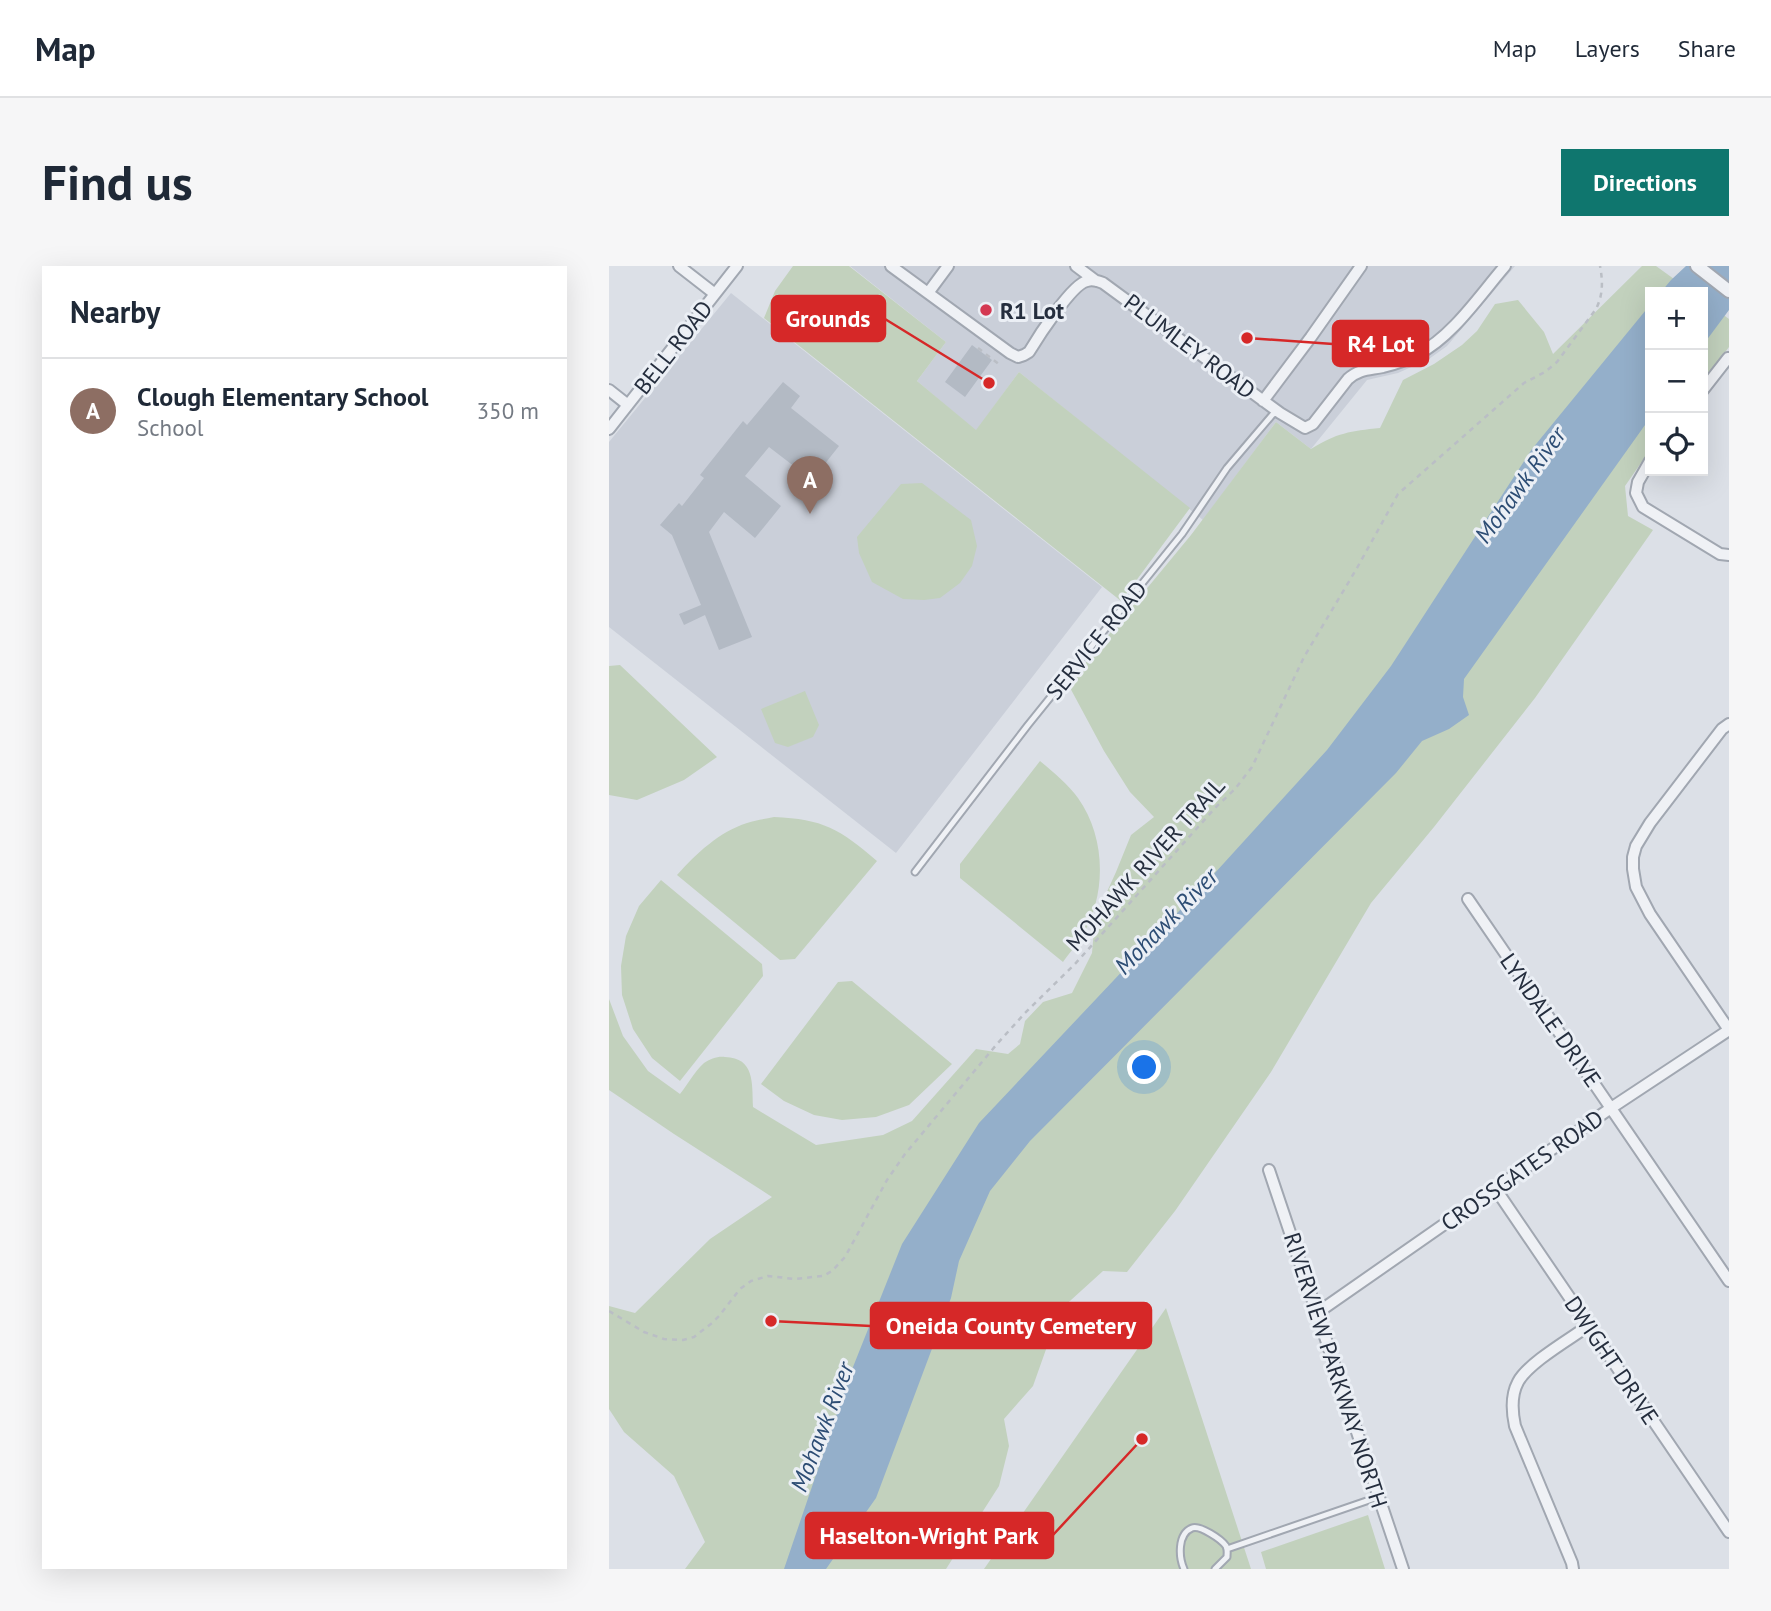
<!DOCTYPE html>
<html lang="en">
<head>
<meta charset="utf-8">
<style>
  :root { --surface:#fff; --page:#f6f6f7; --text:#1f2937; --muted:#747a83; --line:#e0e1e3; --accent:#0f766e }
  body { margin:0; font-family:"PT Sans",sans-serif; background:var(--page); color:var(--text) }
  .controls { position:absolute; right:21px; top:21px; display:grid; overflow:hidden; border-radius:0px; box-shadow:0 7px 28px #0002 }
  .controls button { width:63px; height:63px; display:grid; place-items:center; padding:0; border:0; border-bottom:2px solid var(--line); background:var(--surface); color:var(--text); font:35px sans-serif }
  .you { position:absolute; left:536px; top:802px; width:24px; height:24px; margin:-18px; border:5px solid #fff; border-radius:50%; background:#1a73e8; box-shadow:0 0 0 10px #1a73e833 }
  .badge { display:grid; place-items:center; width:46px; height:46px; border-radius:50%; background:var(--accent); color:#fff; font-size:23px; font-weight:700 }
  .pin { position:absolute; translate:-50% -58px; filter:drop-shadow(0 2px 4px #0008) }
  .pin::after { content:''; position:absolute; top:37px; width:24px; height:21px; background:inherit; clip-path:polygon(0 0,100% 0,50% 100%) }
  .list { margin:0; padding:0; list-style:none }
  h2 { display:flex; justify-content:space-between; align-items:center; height:91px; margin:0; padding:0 28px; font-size:30px }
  h2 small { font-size:23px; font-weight:400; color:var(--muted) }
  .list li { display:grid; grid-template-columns:46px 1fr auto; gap:21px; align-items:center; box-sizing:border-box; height:105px; padding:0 28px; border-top:2px solid var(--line) }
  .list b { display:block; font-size:26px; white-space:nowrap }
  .list p { margin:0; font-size:23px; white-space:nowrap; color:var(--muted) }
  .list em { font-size:23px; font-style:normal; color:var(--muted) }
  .icon { flex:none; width:38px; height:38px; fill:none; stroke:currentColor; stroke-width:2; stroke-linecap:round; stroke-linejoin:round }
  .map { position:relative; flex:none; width:1120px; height:1303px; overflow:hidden; border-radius:0px }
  header { display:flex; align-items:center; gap:42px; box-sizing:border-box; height:98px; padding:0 35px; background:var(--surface); border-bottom:2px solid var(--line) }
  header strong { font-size:33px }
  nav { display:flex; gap:38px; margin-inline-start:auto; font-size:24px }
  .intro { display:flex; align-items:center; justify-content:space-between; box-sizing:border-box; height:168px; padding:0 42px }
  h1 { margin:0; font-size:49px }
  .button { padding:18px 32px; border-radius:0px; background:var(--accent); color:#fff; font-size:24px; font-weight:700 }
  main { display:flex; gap:42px; padding:0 42px }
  aside { flex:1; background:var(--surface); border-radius:0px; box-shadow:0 7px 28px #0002 }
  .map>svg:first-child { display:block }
  .built { fill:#cacfd9 }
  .green { fill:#c2d1bd }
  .water { fill:#94afca }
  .building { fill:#b3bac4 }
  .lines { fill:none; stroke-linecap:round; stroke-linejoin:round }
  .service-casing { stroke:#a1a7b1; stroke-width:9 }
  .minor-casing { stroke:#a1a7b1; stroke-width:14 }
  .tertiary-casing { stroke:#a1a7b1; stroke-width:16 }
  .path { stroke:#babec5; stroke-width:2.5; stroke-dasharray:5 5; stroke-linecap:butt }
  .service { stroke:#eff1f5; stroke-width:5 }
  .minor { stroke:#eff1f5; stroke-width:10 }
  .tertiary { stroke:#eff1f5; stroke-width:12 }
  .poi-dot { fill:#d43852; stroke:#ebeff5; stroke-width:2.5 }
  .labels { text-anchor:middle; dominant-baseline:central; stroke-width:6; stroke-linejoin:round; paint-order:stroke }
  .poi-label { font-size:23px; font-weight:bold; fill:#252e3e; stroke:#ebeff5; text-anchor:start }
  .street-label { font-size:23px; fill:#252e3e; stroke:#ebeff5 }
  .water-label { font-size:24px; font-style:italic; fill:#2d4d74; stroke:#ebeff5 }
  .leader { fill:none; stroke:#d62828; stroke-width:2.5 }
  .callout-dot { fill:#d62828; stroke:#ebeff5; stroke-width:2.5 }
  .callout { fill:#d62828; stroke:#d62828; stroke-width:2.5 }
  .callout-label { font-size:24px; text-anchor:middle; font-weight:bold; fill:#fff }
</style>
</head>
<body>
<header>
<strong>Map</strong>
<nav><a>Map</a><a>Layers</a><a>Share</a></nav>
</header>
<div class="intro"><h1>Find us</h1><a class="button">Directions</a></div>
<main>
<aside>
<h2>Nearby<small></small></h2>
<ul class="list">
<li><span class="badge" style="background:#8d6e63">A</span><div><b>Clough Elementary School</b><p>School</p></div><em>350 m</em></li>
</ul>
</aside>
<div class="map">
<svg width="1120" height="1303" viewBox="0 0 1120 1303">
  <rect width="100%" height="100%" fill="#dce0e7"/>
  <path class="built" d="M241 0H906L838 80 820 93 789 107 758 114 702 183 667 156 594 254 410 106 367 165 308 115 337 76Z
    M122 27 493 321 287 587 0 361V176Z"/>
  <path class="green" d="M184 0H240L337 76 308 115 367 164 410 106 581 242 512 335 155 52 166 25Z
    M1033 0H1047L1083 26H1041V184L1016 220 1019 250 1044 264 926 432 825 561 762 637 662 806 566 945 518 1006 494 1005 451 1044 424 1120 395 1153 400 1180 390 1220 337 1303H76L96 1276 65 1210 15 1166 0 1143V1040L26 1047 101 973 163 931 65 868 0 824V733L14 770 39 805 71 828C79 818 85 806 95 797 101 793 109 790 116 791 146 792 143 817 144 841L207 879 274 869 303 855 367 783 399 788 411 778 416 755 434 736 463 727 483 687 486 652 507 606 522 569 545 551 521 526 495 485 459 418 582 269 667 156 702 183C727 167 742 165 771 162L794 114 825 98 853 79 868 65 886 38 909 34 935 66 944 88Z
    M1094 34 1120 53V81L1094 115Z
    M313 217 362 254 368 280 363 300 351 317 331 332 315 334 294 333 263 316 250 287 248 271 292 218Z
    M11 399 108 491 75 514 28 534 0 529V400Z
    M196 425 210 459 204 471 179 481 166 477 152 443Z
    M431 495C444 506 459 518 469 532 497 571 498 629 473 670 468 679 460 687 454 696L351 612V598Z
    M165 551C214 553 231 563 268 595L186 693 171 694 68 609C88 587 110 566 138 557 147 554 156 553 165 551Z
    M52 614 153 698 154 710 71 815 43 792 24 763 13 729 12 700 17 670 30 640Z
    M243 715 343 798 300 839 267 851 233 854 205 849 175 835 152 818 229 716Z
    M557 1042 642 1303H375Z
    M759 1249 776 1303H657L652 1286Z"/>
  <path class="water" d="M1077 0H1120V44L1094 79V26H1052L1062 14Z
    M1041 39V152L855 413 854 431 860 449 840 463 813 475 787 507 421 875 381 925 350 995 342 1032 267 1232 217 1303H175L242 1106 293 978 370 857 605 608 718 484 782 400 923 183Z"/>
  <path class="building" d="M363 79 383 94 356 131 336 116Z
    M174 116 191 130 182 142 230 180 203 214 160 181 136 210 172 240 146 272 115 246 100 266 143 371 110 384 96 349 75 359 70 348 92 339 63 269 51 259 70 237 73 240 95 212 91 209 134 155 138 159Z"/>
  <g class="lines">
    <g class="service-casing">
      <path id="service" d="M306 606 419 459 573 268 618 202 664 148 668 147
        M618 1283 769 1231
        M575 1303C570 1292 568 1268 583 1262 591 1259 612 1273 617 1280 619 1285 618 1286 618 1291L606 1303"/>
    </g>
    <g class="minor-casing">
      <path id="minor" d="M70 0 106 28
        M282 0 401 87 409 91 415 89 420 86C429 71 463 18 478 15 483 13 489 15 494 17L671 147 696 162 704 158 739 113C750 103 760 104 774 101 786 98 799 94 809 88 843 71 871 29 896 0
        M467 0 487 15
        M319 27 339 0
        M0 124 19 139
        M1094 124 1119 92 1120 93
        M654 135 702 71 752 0
        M0 163 128 0
        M1041 195 1029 216 1027 227 1034 241 1111 288 1120 289
        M1120 458 1113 463 1041 557 1027 580 1024 591V603L1027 621 1041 648 1120 764
        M859 633 1120 1015
        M660 904 794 1303
        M886 922 1120 1266
        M708 1047 1002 842 1120 764
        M964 1303 963 1297 906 1160C903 1146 902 1129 909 1116 919 1097 961 1073 979 1060"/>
    </g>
    <g class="tertiary-casing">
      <path id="tertiary" d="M1088 0 1120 25"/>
    </g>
    <path class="path" d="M369 82 391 99
      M0 1045 35 1066 55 1073 74 1074 85 1071 103 1057 110 1050 131 1023 142 1015 159 1010 186 1013 204 1011 214 1010 223 1005 236 991 278 914 296 888 388 778 416 747 466 698 607 541 626 523 643 501 695 391 748 302 789 228 915 117 936 106 948 96 987 43C994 29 994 16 991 0"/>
    <use href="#service" class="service"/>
    <use href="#minor" class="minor"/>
    <use href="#tertiary" class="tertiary"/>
  </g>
  <circle class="poi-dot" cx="377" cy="44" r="7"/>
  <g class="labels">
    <g class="poi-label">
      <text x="391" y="44">R1 Lot</text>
    </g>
    <g class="street-label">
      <text transform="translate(581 80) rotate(37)">PLUMLEY ROAD</text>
      <text transform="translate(64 81) rotate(-52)">BELL ROAD</text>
      <text transform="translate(487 374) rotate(-51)">SERVICE ROAD</text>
      <text transform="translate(536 598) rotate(-48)">MOHAWK RIVER TRAIL</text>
      <text transform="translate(942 754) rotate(55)">LYNDALE DRIVE</text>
      <text transform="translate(913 904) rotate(-35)">CROSSGATES ROAD</text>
      <text transform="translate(1003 1094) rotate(56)">DWIGHT DRIVE</text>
      <text transform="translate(727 1104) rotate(72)">RIVERVIEW PARKWAY NORTH</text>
    </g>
    <g class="water-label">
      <text transform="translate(911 219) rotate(-54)">Mohawk River</text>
      <text transform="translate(557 655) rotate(-46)">Mohawk River</text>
      <text transform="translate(213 1161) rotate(-69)">Mohawk River</text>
    </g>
  </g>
  <path class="leader" d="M380 117L276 53M638 72L724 78M162 1055L262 1060M533 1173L444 1269"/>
  <g class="callout-dot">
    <circle cx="380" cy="117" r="7"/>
    <circle cx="638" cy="72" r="7"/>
    <circle cx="162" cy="1055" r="7"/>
    <circle cx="533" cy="1173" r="7"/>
  </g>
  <g class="callout">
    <rect x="163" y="30" width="113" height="45" rx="7"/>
    <rect x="724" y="55" width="95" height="45" rx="7"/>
    <rect x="262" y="1037" width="280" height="45" rx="7"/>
    <rect x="197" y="1247" width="247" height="45" rx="7"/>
  </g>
  <g class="callout-label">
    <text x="219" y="61">Grounds</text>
    <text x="772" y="86">R4 Lot</text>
    <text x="402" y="1068">Oneida County Cemetery</text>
    <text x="320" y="1278">Haselton-Wright Park</text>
  </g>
</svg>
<div class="controls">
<button>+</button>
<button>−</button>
<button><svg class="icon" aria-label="locate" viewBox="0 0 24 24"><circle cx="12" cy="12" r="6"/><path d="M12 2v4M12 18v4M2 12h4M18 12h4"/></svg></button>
</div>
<div class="you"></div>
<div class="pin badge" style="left:201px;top:248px;background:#8d6e63">A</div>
</div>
</main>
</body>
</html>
